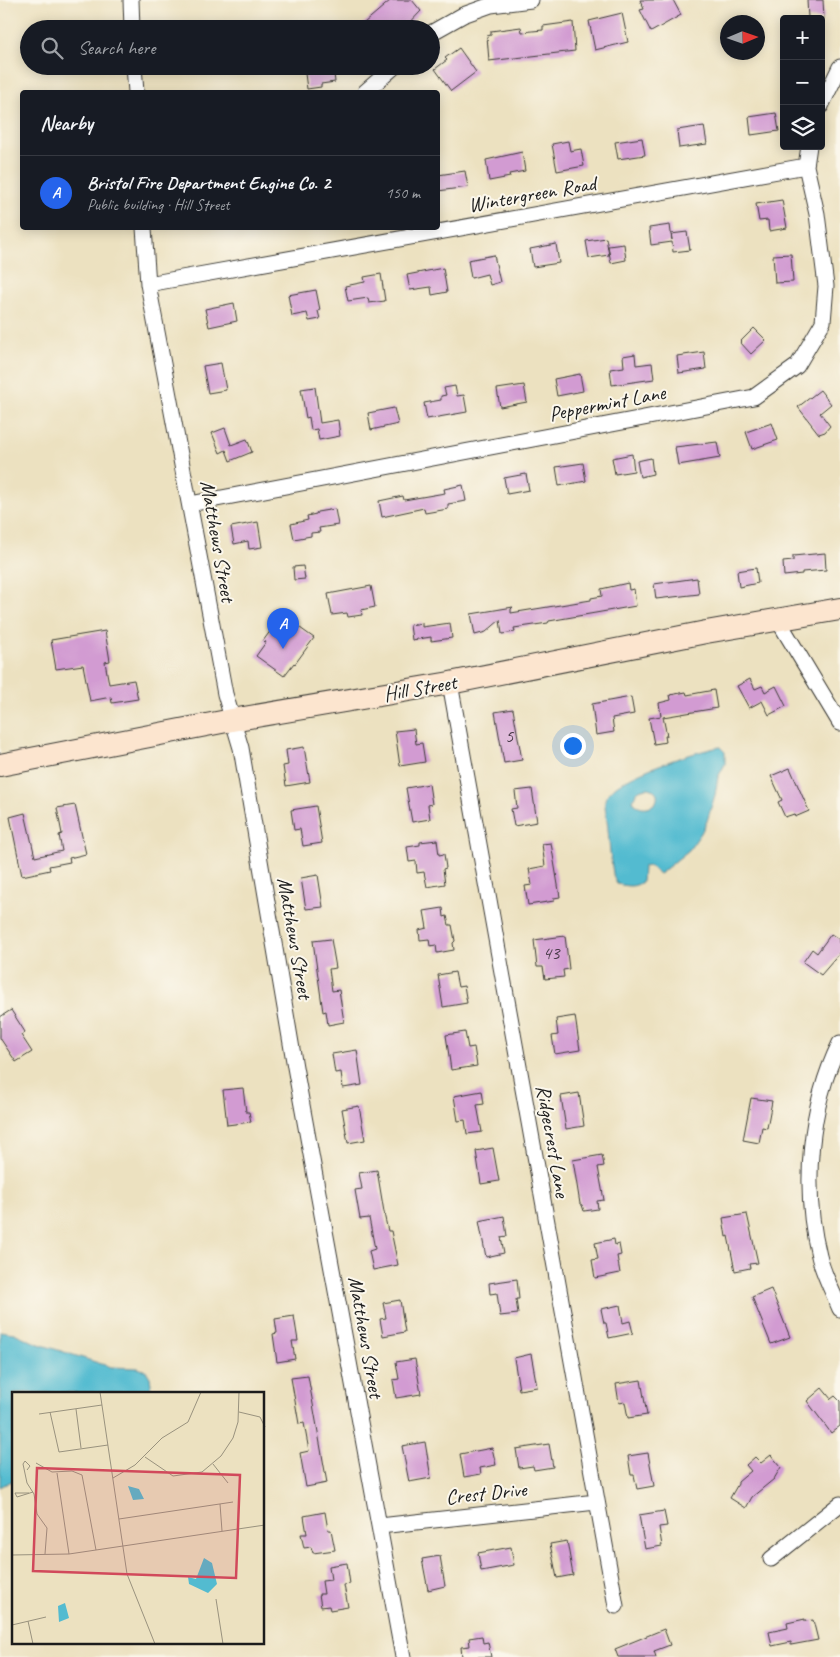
<!DOCTYPE html>
<html lang="en">
<head>
<meta charset="utf-8">
<style>
  :root { --surface:#171b24; --page:#20242c; --text:#f1f3f6; --muted:#9ea1a6; --line:#363941; --accent:#2563eb }
  body { margin:0; font-family:Caveat,sans-serif; background:var(--page); color:var(--text) }
  .controls { position:absolute; right:15px; top:15px; display:grid; overflow:hidden; border-radius:5px; box-shadow:0 2px 12px #0003 }
  .controls button { width:45px; height:45px; display:grid; place-items:center; padding:0; border:0; border-bottom:1px solid var(--line); background:var(--surface); color:var(--text); font:25px sans-serif }
  .compass { position:absolute; left:720px; top:15px; width:45px; height:45px; border-radius:50%; background:var(--surface); box-shadow:0 2px 12px #0003; rotate:88deg }
  .you { position:absolute; left:572px; top:745px; width:18px; height:18px; margin:-12px; border:4px solid #fff; border-radius:50%; background:#1a73e8; box-shadow:0 0 0 8px #1a73e833 }
  .badge { display:grid; place-items:center; width:32px; height:32px; border-radius:50%; background:var(--accent); color:#fff; font-size:16px; font-weight:700 }
  .pin { position:absolute; translate:-50% -41px; filter:drop-shadow(0 1px 2px #0008) }
  .pin::after { content:''; position:absolute; top:26px; width:18px; height:15px; background:inherit; clip-path:polygon(0 0,100% 0,50% 100%) }
  .list { margin:0; padding:0; list-style:none }
  h2 { display:flex; justify-content:space-between; align-items:center; height:65px; margin:0; padding:0 20px; font-size:21px }
  h2 small { font-size:16px; font-weight:400; color:var(--muted) }
  .list li { display:grid; grid-template-columns:32px 1fr auto; gap:15px; align-items:center; box-sizing:border-box; height:75px; padding:0 20px; border-top:1px solid var(--line) }
  .list b { display:block; font-size:19px; white-space:nowrap }
  .list p { margin:0; font-size:16px; white-space:nowrap; color:var(--muted) }
  .list em { font-size:16px; font-style:normal; color:var(--muted) }
  .icon { flex:none; width:28px; height:28px; fill:none; stroke:currentColor; stroke-width:2; stroke-linecap:round; stroke-linejoin:round }
  .map { position:relative; flex:none; width:840px; height:1657px; overflow:hidden }
  .search { position:absolute; background:var(--surface); box-shadow:0 2px 12px #0003; left:20px; top:20px; width:420px; height:55px; display:flex; align-items:center; gap:12px; box-sizing:border-box; padding:0 18px; border-radius:28px; color:var(--muted); font-size:19px }
  .panel { position:absolute; background:var(--surface); box-shadow:0 2px 12px #0003; left:20px; top:90px; width:420px; height:140px; border-radius:5px }
  .map>svg:first-child { display:block }
  .water { fill:#53bbd0; stroke:#386c76; fill-rule:evenodd }
  .building { fill:#d29bd2 }
  .lines { fill:none; stroke-linecap:round; stroke-linejoin:round }
  .street-casing { stroke:#3b3a35; stroke-width:17 }
  .secondary-casing { stroke:#3b3a35; stroke-width:24 }
  .street { stroke:#fff; stroke-width:15 }
  .secondary { stroke:#fce5cf; stroke-width:22 }
  .labels { text-anchor:middle; dominant-baseline:central; stroke-width:4; stroke-linejoin:round; paint-order:stroke }
  .number-label { font-size:19px; fill:#4a3c4a }
  .street-label { font-size:21px; fill:#1c1c1c; stroke:#fbf7ec }
  .inset-road { fill:none; stroke:#99927e; stroke-width:1 }
  .view { fill:#d1495b; fill-opacity:0.15; stroke:#d1495b; stroke-width:2.5 }
  .inset-edge { fill:none; stroke:#1c1c1c; stroke-width:2.5 }
</style>
</head>
<body>
<div class="map">
<svg width="840" height="1657" viewBox="0 0 840 1657">
  <rect width="100%" height="100%" fill="#fbf7ec"/>
  <filter id="ink" filterUnits="userSpaceOnUse"><feTurbulence type="fractalNoise" baseFrequency=".02" numOctaves="2"/><feDisplacementMap in="SourceGraphic" scale="10" xChannelSelector="R" yChannelSelector="G"/><feConvolveMatrix kernelMatrix="1 2 1 2 8 2 1 2 1" color-interpolation-filters="sRGB"/></filter>
  <filter id="wash" filterUnits="userSpaceOnUse"><feTurbulence type="fractalNoise" baseFrequency=".0096" numOctaves="4" result="noise"/><feDisplacementMap in="SourceGraphic" scale="20" xChannelSelector="R" yChannelSelector="G"/><feGaussianBlur stdDeviation="1.12" result="paint"/><feColorMatrix in="noise" values="0 0 0 0 0 0 0 0 0 0 0 0 0 0 0 0 0 1.4 0 .05"/><feComposite in="paint" operator="in"/></filter>
  <g filter="url(#wash)">
    <rect width="100%" height="100%" fill="#ece1c0"/>
    <path class="water" d="M720 747 725 752V764L718 777 715 795 707 821 701 833 689 850 662 872 659 874 650 866 643 867 642 882C633 888 627 886 617 884 615 880 613 877 613 873 609 853 609 832 606 812 605 807 604 801 606 797 615 776 697 751 720 747ZM649 788C657 790 659 795 656 802 651 808 642 809 635 804L633 801C636 790 639 789 649 788Z
      M0 1331 14 1333 36 1343 111 1367 138 1368 146 1371 150 1377 152 1392 14 1393V1480L0 1487Z"/>
    <g id="blocks">
      <path class="building" d="M391 0H412L421 11 404 29H357Z
        M640 0H673L681 15 651 32 640 10 644 9Z
        M807 0H823L824 19 808 18Z
        M622 13 628 42 595 50 589 21Z
        M573 22 575 51 489 61 487 36 491 35V31L521 27 522 32 543 30V26Z
        M459 48 476 72 451 91 435 69 447 60 445 58Z
        M304 66H333L335 82 321 84V87L307 89Z
        M776 113 779 131 751 135 749 117Z
        M704 126 707 144 679 148 677 130Z
        M642 138 645 155 618 159 615 142Z
        M568 141 570 151 581 149 584 166 557 171 552 144Z
        M522 152 525 171 509 174 510 177 489 181 486 160Z
        M465 171 468 187 438 191V175Z
        M782 200 787 228 769 231 768 220 759 221 756 204Z
        M670 225 672 240 671 234 687 232 690 250 673 252 672 242 651 245 649 228Z
        M606 238 609 255 589 258 586 241Z
        M556 244 559 263 533 267 530 249Z
        M624 244 626 260 611 263 608 246Z
        M791 254 793 282 775 283 773 255Z
        M494 255 500 282 490 285 487 274 471 278 468 260Z
        M443 268 447 292 432 295 431 287 410 290 407 275Z
        M381 274 385 301 369 303 368 298 348 301 345 286 365 282 364 277Z
        M316 290 320 310 318 311 320 319 309 321 307 313 292 316 288 295Z
        M234 303 237 321 209 327 205 309Z
        M754 328 766 340 751 354 740 342Z
        M704 352 706 369 679 373 677 356Z
        M635 354 636 365 652 363 654 379 612 385 610 369 624 367 623 356Z
        M221 363 226 390 208 393 203 366Z
        M580 374 583 391 557 396 554 379Z
        M524 385 527 402 500 407 497 389Z
        M455 386 457 396 464 395 467 412 427 419 424 403 441 400V396L446 395 444 388Z
        M315 387 320 423 338 420 340 436 319 440 317 429 311 430 309 417 306 418 301 389Z
        M820 390 831 404 820 413 830 426 825 432 819 434 798 407Z
        M394 408 398 424 371 430 368 413Z
        M772 423 778 440 752 449 746 432Z
        M225 428 231 445 247 439 252 452 230 461 226 450 220 453 212 433Z
        M717 442 720 458 678 465 675 447Z
        M632 454 634 471 615 474 612 458Z
        M651 458 653 474 640 477 637 461Z
        M583 463 586 481 559 486 556 467Z
        M526 474 529 490 507 494 504 478Z
        M463 485 466 501 448 504V509L425 513 424 508 382 517 379 501 403 496 404 500 445 493 444 489Z
        M335 509 338 525 319 528 320 532 311 533V536L294 539 291 524 308 520 307 516 316 514 317 512Z
        M258 522 262 547 249 549 248 541 234 544 231 527Z
        M825 553 826 570 802 572V574L784 576 783 562 793 561V556Z
        M303 566 305 579 294 580 293 567Z
        M756 568 758 583 739 587 737 571Z
        M697 578 699 594 656 599 654 584Z
        M628 583 629 590 634 589 636 606 549 621 548 623 514 628 515 632 502 634 500 620 486 632 475 635 471 614 513 607 511 609V613L591 600V598L602 596 601 589Z
        M371 586 375 607 361 610 362 615 348 617 347 613 332 615 328 594Z
        M282 615 314 638 295 664 294 663 284 676 256 656 266 642 263 641Z
        M422 623V627L450 623 452 638 431 641V637L412 640 410 625Z
        M105 631 110 661 105 662 109 684 134 680 138 699 112 703 111 697 90 701 83 665 56 669 51 640Z
        M750 679 755 689 762 686 765 692 776 686 786 706 769 715 762 701 749 708 737 686Z
        M714 690 717 708 663 717 667 736H665L666 742 654 744 649 718 661 716 659 703 671 700 670 695 686 692 687 695Z
        M631 697 634 714 612 718 614 732 596 735 592 704Z
        M513 709 522 760 504 763 495 712Z
        M414 729 416 744 422 743 425 762 400 766 395 731Z
        M304 747 310 782 286 786 283 766 288 765 286 750Z
        M790 768 809 811 795 817 794 814 785 817 778 802 782 800 771 776Z
        M429 784 432 804 428 805 430 819 412 822 406 788Z
        M532 789 537 822 514 826 511 809 517 808 515 791Z
        M75 805 86 854 69 858 70 862 49 866 50 870 22 876 10 817 25 813 35 857 62 851 59 835 62 834 57 808Z
        M316 806 322 843 303 846 300 829 294 830 291 810Z
        M437 840 439 855 444 854 446 868 443 869 445 884 427 887 424 872 417 873 416 861 409 862 407 847 420 845V842Z
        M551 843 560 897 554 898V901L528 905 525 886 532 885 529 869 545 866 542 844Z
        M318 875 323 907 306 909 301 878Z
        M443 908 444 917 447 916 449 925H452L455 941 453 943 454 950 437 953 436 945 430 946 429 939 420 940 419 930 427 928 424 911Z
        M831 934 840 940V953L821 975 803 962 812 949 817 953Z
        M565 936 569 969 563 970 564 977 545 979 543 967H537L534 940Z
        M331 939 336 968 329 969 332 991 339 990 344 1022 328 1025 326 1011 323 1012 313 941Z
        M455 972 458 987 464 986 467 1003 443 1007 438 975Z
        M11 1010 25 1032 21 1035 32 1052 16 1062 0 1038V1017Z
        M575 1016 580 1050 555 1054 552 1036 558 1035 556 1019Z
        M465 1032 468 1048 474 1047 477 1066 451 1070 446 1035Z
        M357 1050 362 1085 343 1088 341 1072 335 1073 332 1054Z
        M243 1088 246 1112H249L251 1122 227 1125 223 1090Z
        M482 1091 484 1104 477 1105 482 1132 467 1134 465 1120 458 1121 454 1096Z
        M579 1093 584 1126 566 1129 561 1096Z
        M751 1098 772 1101 767 1128 762 1127 759 1143 743 1140Z
        M359 1106 365 1140 348 1143 342 1109Z
        M493 1148 499 1181 481 1184 476 1151Z
        M602 1155 604 1166 598 1167 604 1200 597 1201 598 1209 584 1211 582 1205 580 1204 573 1160Z
        M377 1170 385 1218 388 1231H391L398 1265 373 1270 369 1251 375 1249 369 1218 360 1219 355 1190 362 1189 359 1173Z
        M747 1214 758 1263 749 1264 750 1268 735 1271 728 1236 726 1237 723 1218Z
        M504 1216 507 1236 501 1237 504 1253 486 1257 479 1221Z
        M614 1239 615 1245 619 1244 621 1255 617 1256 620 1273 595 1278 592 1260 598 1259 595 1243Z
        M517 1279 519 1299H516L518 1314 500 1316 497 1293 490 1294 489 1283Z
        M771 1289 790 1337 771 1344 752 1297Z
        M400 1300 405 1332 383 1336 380 1319 386 1318 383 1303Z
        M620 1305 623 1323 630 1321 633 1333 609 1338 606 1323H604L601 1309Z
        M294 1316 298 1341H292L295 1359 277 1362 273 1334 277 1333 275 1319Z
        M531 1354 537 1387 519 1390 514 1358Z
        M415 1359 421 1394 396 1398 393 1380 399 1379 396 1362Z
        M308 1376 327 1483 306 1487 300 1453 309 1451 304 1423 299 1424 291 1378Z
        M641 1380 647 1415 628 1418 625 1402 619 1403 616 1384Z
        M822 1388 831 1399 835 1396 840 1401V1426L831 1433 807 1401Z
        M425 1442 431 1478 409 1482 402 1446Z
        M549 1444 553 1467 534 1470 533 1466 519 1468 516 1449Z
        M492 1448 496 1465 480 1468 481 1474 464 1477 460 1454Z
        M648 1453 654 1486 637 1489 634 1475H631L628 1456Z
        M771 1455 781 1467 774 1479 752 1497 746 1508 730 1498 738 1484V1482L751 1471 746 1465 755 1457 761 1463Z
        M664 1511 667 1526 659 1527 662 1546 645 1549 639 1515Z
        M325 1512 328 1530H331L335 1550 313 1553 311 1547 304 1548 301 1534H307L304 1516Z
        M567 1541 573 1575 557 1578 550 1544Z
        M511 1547 514 1565 481 1571 478 1553Z
        M440 1556 445 1586 428 1590 422 1559Z
        M347 1563 350 1584 344 1585 348 1607 330 1610 329 1606 321 1607 319 1594H324L322 1581 331 1580 329 1566Z
        M805 1619V1621L813 1620 818 1640 791 1645V1642L772 1646 769 1632 788 1628 787 1623Z
        M664 1629 670 1645 654 1651 656 1657H618L615 1649Z
        M482 1636 483 1643 488 1642 491 1657H462L461 1647 470 1646 469 1638Z"/>
    </g>
  </g>
  <g filter="url(#ink)">
    <use href="#blocks" fill-opacity="0" stroke="#3b3a35" stroke-width="1"/>
    <g class="lines">
      <g class="street-casing">
        <path id="street" d="M131 0 132 29
          M431 33 463 15 491 5 531 0
          M134 66 136 92
          M365 92 395 66
          M821 106 840 67
          M144 228 148 284 225 694 241 748 295 1067 403 1657
          M148 284 806 166
          M190 504 754 397 797 366 823 322 826 286 817 214 806 166 809 146
          M778 620 840 723
          M450 683 616 1606
          M840 1043C809 1106 802 1188 819 1256 823 1274 833 1292 840 1309
          M380 1526 596 1502
          M771 1559 840 1504"/>
      </g>
      <g class="secondary-casing">
        <path id="secondary" d="M0 765 232 720 450 683 706 632 840 609"/>
      </g>
      <use href="#street" class="street"/>
      <use href="#secondary" class="secondary"/>
    </g>
  </g>
  <g class="labels">
    <g class="number-label">
      <text x="509" y="736">5</text>
      <text x="551" y="953">43</text>
    </g>
    <g class="street-label">
      <text transform="translate(532 194) rotate(-10)">Wintergreen Road</text>
      <text transform="translate(607 403) rotate(-11)">Peppermint Lane</text>
      <text transform="translate(218 541) rotate(80)">Matthews Street</text>
      <text transform="translate(420 688) rotate(-10)">Hill Street</text>
      <text transform="translate(295 938) rotate(80)">Matthews Street</text>
      <text transform="translate(553 1141) rotate(80)">Ridgecrest Lane</text>
      <text transform="translate(366 1337) rotate(80)">Matthews Street</text>
      <text transform="translate(486 1493) rotate(-6)">Crest Drive</text>
    </g>
  </g>
  <g transform="translate(12 1392)">
    <rect width="252" height="252" fill="#ece1c0"/>
    <path d="M116 94 127 97 132 107 121 108ZM192 166 200 171 205 192 196 201 177 192 176 185 184 187ZM53 211 57 226 47 230 46 214Z" fill="#53bbd0"/>
    <path class="inset-road" d="M88 0 115 182 143 252M64 17 69 56M38 20 47 60 96 53M227 20 248 25 253 35M27 22 90 13M133 65 161 84 190 80 209 64 221 46 226 30 227 0M24 71 40 80 60 79 70 83 84 158M201 72 216 91M15 78 18 74 13 69 11 72 15 91 22 102 25 122 35 136 33 162M45 81 57 162M101 86 123 73 150 46 176 30 189 0M17 101H3L5 105 21 100M208 112 210 139M107 127 221 110M0 163 57 162 253 133M204 207 211 252M16 229 21 252M0 233 34 225M96 252H130"/>
    <path class="view" d="M25 76 228 83 224 186 21 179Z"/>
    <rect width="252" height="252" class="inset-edge"/>
  </g>
</svg>
<div class="controls">
<button>+</button>
<button>−</button>
<button><svg class="icon" aria-label="layers" viewBox="0 0 24 24"><path d="M12 4l9 5-9 5-9-5zM3 14l9 5 9-5"/></svg></button>
</div>
<svg class="compass" viewBox="-18 -18 36 36"><path d="M0-13l5 13h-10z" fill="#e53935"/><path d="M0 13l5-13h-10z" fill="#9ea1a6"/></svg>
<div class="you"></div>
<div class="pin badge" style="left:283px;top:649px">A</div>
<div class="search"><svg class="icon" aria-label="search" viewBox="0 0 24 24"><circle cx="10" cy="10" r="6"/><path d="M15 15l6 6"/></svg>Search here</div>
<section class="panel">
<h2>Nearby<small></small></h2>
<ul class="list">
<li><span class="badge">A</span><div><b>Bristol Fire Department Engine Co. 2</b><p>Public building · Hill Street</p></div><em>150 m</em></li>
</ul>
</section>
</div>
</body>
</html>
